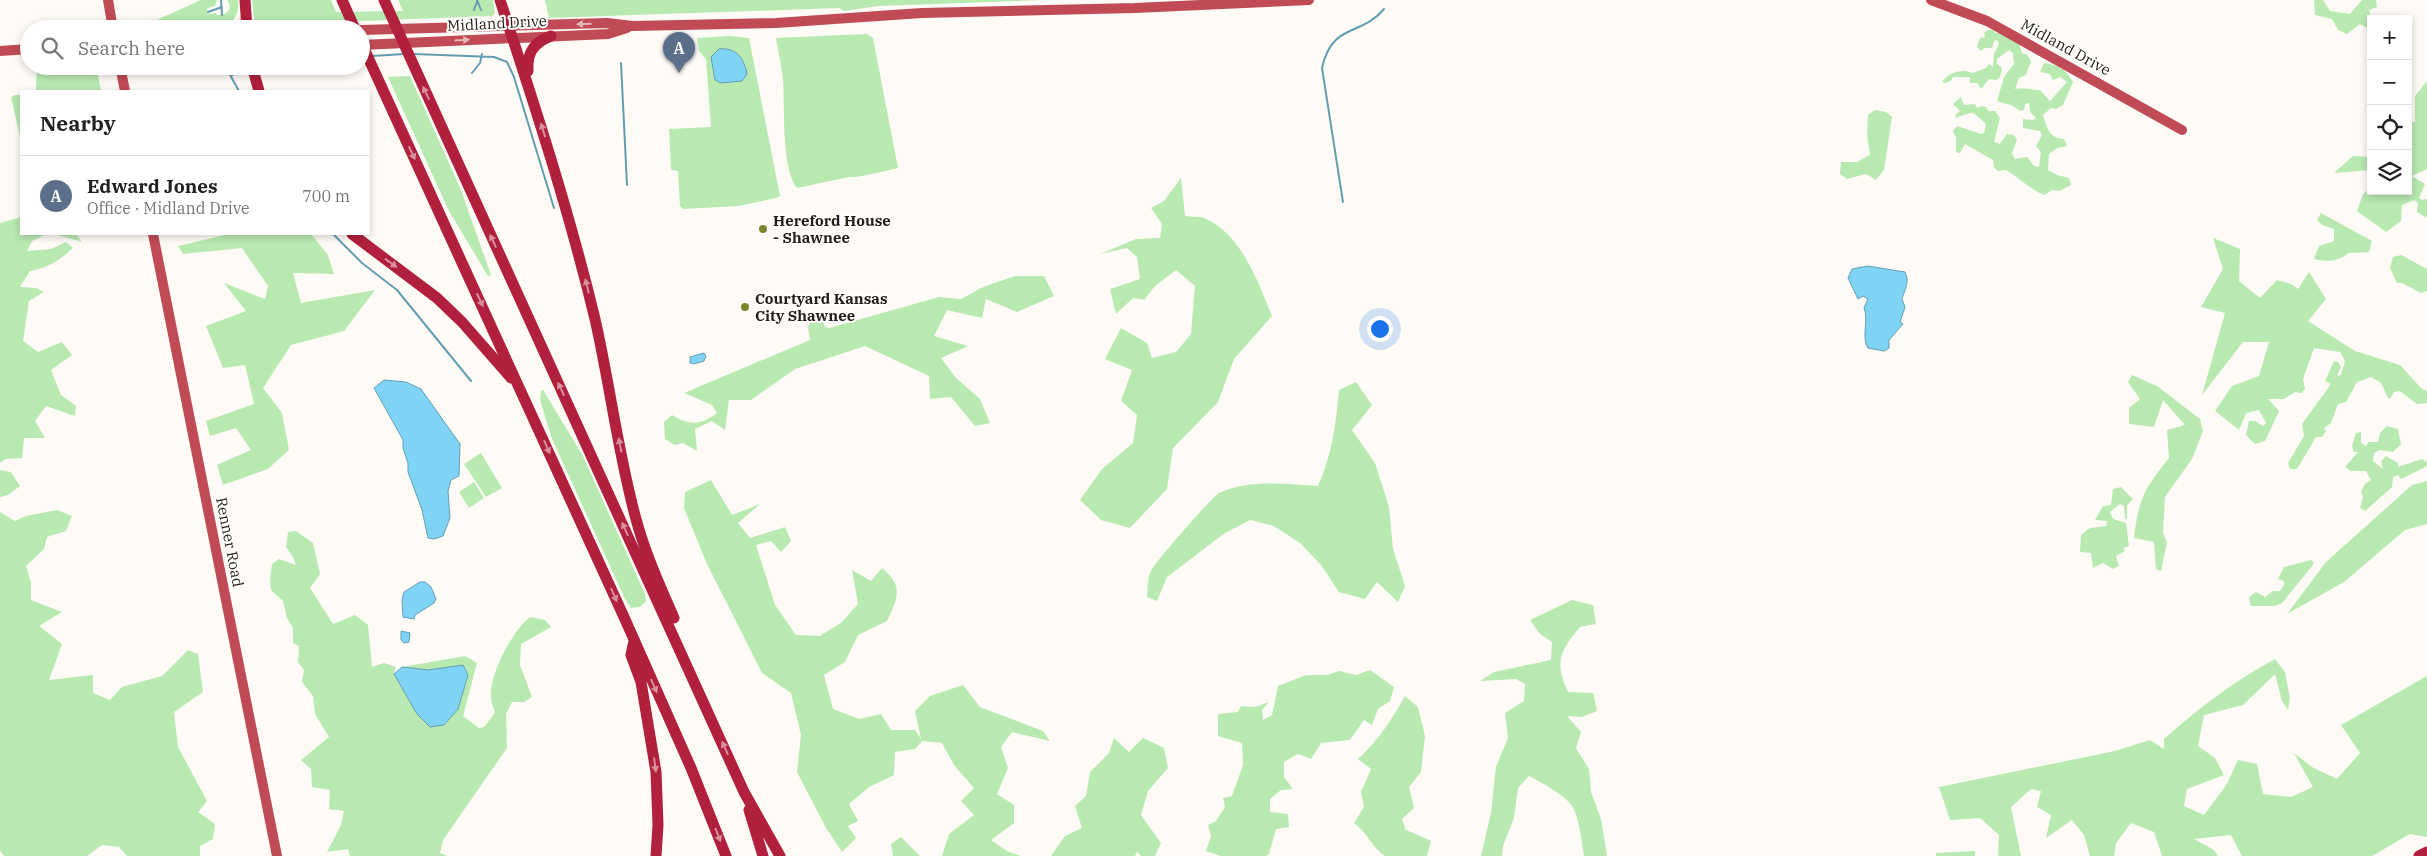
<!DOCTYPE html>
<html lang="en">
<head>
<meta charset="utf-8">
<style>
  :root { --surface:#fff; --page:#f2f2f2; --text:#222; --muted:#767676; --line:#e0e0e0; --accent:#0f766e }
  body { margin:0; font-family:"IBM Plex Serif",serif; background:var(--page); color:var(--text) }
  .controls { position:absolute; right:15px; top:15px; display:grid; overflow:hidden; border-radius:0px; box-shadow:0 2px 8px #0003 }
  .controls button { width:45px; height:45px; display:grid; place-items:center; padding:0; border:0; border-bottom:1px solid var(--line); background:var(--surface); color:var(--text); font:25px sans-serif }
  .you { position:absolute; left:1379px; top:328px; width:18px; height:18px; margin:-12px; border:4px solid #fff; border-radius:50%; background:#1a73e8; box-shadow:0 0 0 8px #1a73e833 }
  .badge { display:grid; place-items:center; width:32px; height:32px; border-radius:50%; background:var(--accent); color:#fff; font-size:16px; font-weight:700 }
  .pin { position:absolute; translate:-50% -41px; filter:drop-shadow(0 1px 2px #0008) }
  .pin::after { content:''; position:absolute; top:26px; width:18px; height:15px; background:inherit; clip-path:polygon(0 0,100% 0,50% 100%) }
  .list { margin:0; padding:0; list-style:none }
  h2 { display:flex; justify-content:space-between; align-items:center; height:65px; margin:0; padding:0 20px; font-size:21px }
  h2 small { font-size:16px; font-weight:400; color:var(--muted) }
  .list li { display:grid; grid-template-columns:32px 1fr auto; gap:15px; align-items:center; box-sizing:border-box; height:80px; padding:0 20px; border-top:1px solid var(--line) }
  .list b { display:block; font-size:19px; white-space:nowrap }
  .list p { margin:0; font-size:16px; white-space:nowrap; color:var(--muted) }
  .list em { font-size:16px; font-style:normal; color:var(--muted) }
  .icon { flex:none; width:28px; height:28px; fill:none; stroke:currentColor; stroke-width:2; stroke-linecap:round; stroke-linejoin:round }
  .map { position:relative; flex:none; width:2427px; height:856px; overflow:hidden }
  .search { position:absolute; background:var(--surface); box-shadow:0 2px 8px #0003; left:20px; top:20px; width:350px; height:55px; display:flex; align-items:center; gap:12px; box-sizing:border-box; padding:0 18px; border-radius:28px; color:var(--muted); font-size:19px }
  .panel { position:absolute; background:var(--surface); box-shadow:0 2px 8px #0003; left:20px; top:90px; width:350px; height:145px; border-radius:0px }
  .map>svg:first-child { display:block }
  .green { fill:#b8e9b0 }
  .water { fill:#7fd4f5; stroke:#649db2 }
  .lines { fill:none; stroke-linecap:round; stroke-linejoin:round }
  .stream { stroke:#649db2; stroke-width:2 }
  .major { stroke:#c04a56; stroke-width:10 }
  .highway { stroke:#b1203c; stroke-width:11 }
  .oneway { fill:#e6b7bb }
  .oneway2 { fill:#d8909e }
  .poi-dot { fill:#7d822d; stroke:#fff; stroke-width:2 }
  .labels { text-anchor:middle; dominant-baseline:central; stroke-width:4; stroke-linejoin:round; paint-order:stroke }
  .street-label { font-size:15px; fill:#241e16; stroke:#fff }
  .poi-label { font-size:15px; font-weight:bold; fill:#241e16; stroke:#fff; text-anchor:start }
</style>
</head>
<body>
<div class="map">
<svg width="2427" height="856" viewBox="0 0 2427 856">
  <rect width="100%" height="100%" fill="#fefbf6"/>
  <path class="green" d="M201 0H217L215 6 207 8 208 14 216 13 217 15C226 15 234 10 227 0H238C239 10 237 17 229 24 215 33 146 29 126 29L123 26 152 22Z
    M252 0H331L336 12 403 11 398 0H493L495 13 492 16 255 25Z
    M545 0H1045L879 6 844 11 839 8 549 18Z
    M2314 0H2323L2330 11 2350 14 2362 0H2376L2377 7 2369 10 2372 19 2371 30 2360 24 2347 34 2338 30 2332 19 2315 15Z
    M1988 30H1993L1995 33 2005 34 2019 43 2022 53 2027 55 2031 61 2026 75 2019 78 2015 89C2023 87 2031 90 2040 90L2050 101 2067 82 2060 77 2053 80 2050 74 2040 72 2044 63C2058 65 2066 69 2073 82L2063 105 2056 109 2051 108 2043 115C2047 128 2049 138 2064 139L2067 146 2057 148 2049 154 2048 170 2057 175 2069 178 2071 185 2060 191 2052 190 2045 195C2030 190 2020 178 2006 170L1998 171 1994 167 1993 160 1965 144 1960 153 1956 152V137L1953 131 1957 126 1981 134 1984 133 1986 124C1969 109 1976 112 1955 118L1956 114 1960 111 1953 104 1961 97 1964 105 1975 104 1977 108 1982 106 1986 107 1988 111H1995L2000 118 1994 142 2000 144 2007 134 2014 135 2017 140 2012 153 2015 159 2027 157 2034 166 2039 167 2041 152 2036 146 2042 135 2040 131 2023 128V119L2033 120 2036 118 2030 112 2029 103 2025 104 2024 110 2020 111 2013 106 1997 101 2004 77 2014 64 2013 53 2009 50 1997 59V64L2002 68 2000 77 1996 80 1989 79 1981 89 1977 83H1970V77H1953L1951 81 1945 83 1942 82C1948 73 1962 68 1972 73L1986 68 1989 64 1993 67 1994 54 1999 44 1997 40 1994 41 1992 48H1985L1980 51 1977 46 1980 38 1985 37 1984 33Z
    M867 34 873 38 898 168C889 170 854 179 849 177L797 188C781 169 785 106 783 81 782 66 778 53 776 38Z
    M730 36 749 38 780 196 776 198 739 206 683 209 680 206 678 171 671 170V168L669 129 711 127 706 59 699 51 697 38Z
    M90 68 98 75 101 91H37L36 88 37 70Z
    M410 76 461 190 491 275 488 276 449 211 388 77Z
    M2427 81V169L2412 176 2425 184 2419 198 2422 200 2427 199V218L2417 212 2418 203 2414 200 2402 205 2401 221 2386 232 2357 211 2363 194 2371 187V191H2408V122H2415V96Z
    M15 95H21V141L11 97Z
    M1875 110 1886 112 1892 117 1884 170 1876 180 1866 174 1847 179 1840 174 1841 162H1857L1870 155 1867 135 1868 115Z
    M2353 156 2371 157V170L2334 173Z
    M1181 178 1185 216C1190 217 1199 216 1204 218 1241 233 1258 282 1272 316L1234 359 1218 402 1173 448 1167 489 1130 528 1101 520 1080 500 1102 469 1133 443 1137 415 1121 401 1132 370 1105 359 1121 328 1147 343 1152 358 1176 352 1191 334 1195 286 1176 270 1155 286 1144 300 1133 298 1116 314 1110 289 1140 279 1137 257 1127 248 1100 254 1136 239 1160 238 1162 224 1151 208 1164 201Z
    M2321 213 2372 241 2369 252 2348 253C2339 262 2325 262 2314 259L2319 246 2334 241V229L2322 225 2317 220Z
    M21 217V234H47L32 241 27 251 51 249 66 242 73 248C60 260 48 268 30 271L20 287 36 288 44 292 29 301 23 341 38 352 62 342 72 355 51 370 61 395 76 406 75 416 46 406 35 421 45 438H24L22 458 6 459 0 463V223Z
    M54 234H76L82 242Z
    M230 234H311L328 255 334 274 293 273 301 303 375 290 344 331 291 345 263 388 282 413 289 450 268 469 223 485 217 465 251 450 236 428 210 436 206 421 254 404 245 365 223 368 206 326 246 311 224 283 265 299 268 286 242 248 183 254 178 246Z
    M2213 238 2240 249 2239 281 2260 298 2277 280 2291 284 2298 289 2309 272 2326 299 2308 321 2355 351 2400 365 2422 389 2427 391V403L2417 404 2400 391 2394 392 2390 399 2388 398 2381 383 2371 377 2357 382 2346 402 2338 404 2331 423 2324 428 2326 431 2322 437H2316L2297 469H2290L2288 463 2304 436 2302 424 2331 384 2325 381 2334 361 2338 362 2341 367 2337 376 2341 375 2345 361 2340 352 2314 348 2303 379 2305 389 2301 393 2295 392 2284 399H2268L2279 411 2265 441 2255 444 2246 435 2249 421H2255L2263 426 2266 423 2259 410 2246 413 2239 430 2215 411 2232 386 2259 376 2269 342H2243L2202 395 2225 313 2201 307 2223 269Z
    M2401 255 2427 269V291L2421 293 2402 283H2397L2390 268 2393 257Z
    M1015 276H1044L1054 296 1017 312 986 299 982 318 947 310 934 336 968 346 941 358 956 378 980 399 990 423 975 426 951 397 930 399 929 376 865 346 795 369 751 400H729L725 430 712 421 695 429 697 451 683 443 675 445 665 439 664 422 672 415C690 426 701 425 717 413L712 405 684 393 810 340 808 327 814 314 820 313 825 327 829 328 939 297 961 299 983 287Z
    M2132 375 2157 386 2200 419 2203 431 2192 459 2165 497 2163 533 2167 542 2161 571 2156 569 2154 542 2134 538C2139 498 2144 489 2169 458L2167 430 2185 425 2163 400 2154 427 2129 424V408L2140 399 2128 382Z
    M1356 382 1372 405 1352 430 1375 463 1389 507 1393 549 1405 586 1398 602 1377 582 1365 599 1339 592 1321 565 1300 543 1274 526 1250 520 1225 533 1167 577 1157 601 1147 597C1148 589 1147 578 1151 571 1155 562 1212 497 1219 493 1248 479 1288 484 1318 486 1332 455 1336 424 1339 390Z
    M543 390 583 456 645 594 646 601 640 607 631 608 625 599 552 439 540 400 541 391Z
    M2387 426 2398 429 2401 444 2393 452 2380 450 2374 453 2373 461 2383 469 2381 461 2386 456 2398 463V467L2422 459 2427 462V466L2401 479 2398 475 2393 477 2392 487 2365 511 2360 508 2363 497 2361 492 2365 484 2371 480 2366 471H2351L2345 467 2358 452H2354L2352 446 2356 433 2361 432V443L2366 446 2369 442H2378L2380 433Z
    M481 453 502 488 486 497 464 464Z
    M0 470 11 472 20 486 8 495 0 497Z
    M711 480 732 515 760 504 738 523 750 538 785 527 791 541 781 552 771 541 756 545 775 605 796 635 820 636 842 622 858 604 852 570 871 581 882 568C904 586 898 598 887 621L858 635 845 662 824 675 833 709 859 719 881 714 891 730H915L921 739 915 711 930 696 963 685 980 707 1043 731 1050 741 1012 732 1001 747 1008 768 997 794 1014 805V823L991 840 1007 851 1021 856H942L949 834 974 815 961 801 974 788 954 765 942 743 922 741 915 749 895 752 894 775 869 787 849 804 858 821 848 826 856 838 842 852 826 828 797 772 801 735 791 693 762 673 707 564 684 508 685 492Z
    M2427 481V524L2405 530 2344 582 2287 614 2326 562 2412 485Z
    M474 482 484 498 469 508 459 492Z
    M2121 487 2133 499 2127 505V519H2125L2124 506 2120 504 2110 512 2113 519 2126 523 2129 546 2123 548 2125 551 2116 556 2119 566 2113 569 2103 563 2093 568 2091 553 2080 552 2081 535 2090 528 2106 526 2107 521 2095 520 2103 506 2111 505 2113 489Z
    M57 510 72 516 66 531 47 537 44 549 26 566 31 583V600L62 612 39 626 62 644 49 680 93 675V693L110 700 122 687 162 676 188 650 198 654 203 692 174 712 178 747 207 801 198 812 215 824 213 839 200 846V856H127L119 847 102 845 87 856H4L0 851V512L15 521 26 516Z
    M296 531 313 543 320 574 310 588 333 624 355 615 368 625 372 667 384 663 396 667 394 673 417 714 463 665 428 670 402 667 465 656 477 663 463 716 479 728 484 727 495 713C494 708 491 703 491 698 488 676 513 630 530 617L545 620 551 627 521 644 520 665 532 697 524 702H512L506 714 507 748 443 840 440 853 448 856H350L348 849 327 852 341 825 344 811 329 809 330 790 312 787 311 769 301 760 329 737 315 714 313 696 302 682 304 670 298 662 299 646 293 643V628L287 618 283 601 271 590 270 578 272 564 279 559 296 565 293 557 286 547 288 532Z
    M2311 560 2314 562 2313 565 2282 603 2275 606H2251L2249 597 2256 592 2265 597 2273 591H2280L2284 585V581L2278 579 2284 567Z
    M1572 600 1593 605 1596 624 1580 627C1560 651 1554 662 1568 692L1593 693 1597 711 1582 717 1567 716 1581 732 1576 748 1589 769 1591 792 1601 819 1607 856H1584C1582 842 1579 817 1572 806 1565 795 1541 782 1529 776L1518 788 1514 818 1503 846 1502 856H1481L1491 813 1496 767 1508 738 1505 713 1524 701 1525 684 1516 679 1480 681 1494 672 1551 660 1552 642 1540 634 1530 620Z
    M2275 659 2285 672 2290 698 2288 710 2282 701 2275 674 2243 705 2204 715 2198 746 2215 758 2224 775 2187 789 2184 806 2204 815 2227 784 2238 760 2257 764 2263 794 2291 797 2313 787 2294 753 2312 767 2337 779 2360 753 2341 725 2427 676V837L2410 834 2372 856H2242L2231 835 2194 839 2214 850 2218 856H2162L2154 832 2131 823 2116 843 2114 856H2090L2084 835 2072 820 2046 838 2051 815 2037 807 2041 791 2031 789 2011 807 2021 856H1998L1999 835 1980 818 1950 820 1939 787 2115 751 2150 740 2164 749V739C2199 708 2234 681 2275 659Z
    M1370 670 1394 687 1390 701 1378 709 1372 725 1364 720 1350 740 1321 743 1311 759 1298 754 1284 762V777L1293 789 1281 790 1270 799V812L1288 814 1289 827 1276 829 1269 854 1266 856H1221L1206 851 1211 836 1208 825 1216 821 1225 807 1223 798 1232 796 1243 765 1242 743 1218 736V714L1238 712 1241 706 1255 707 1269 702 1262 710 1263 720 1272 715 1278 686 1306 675H1327L1339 671 1356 675Z
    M1405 696 1418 707 1425 736 1421 772 1409 787 1414 808 1402 819 1406 830 1431 841 1427 856H1385C1372 848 1367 832 1354 823L1364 807 1361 792 1371 769 1358 759C1378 741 1392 719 1405 696Z
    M1114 738 1129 752 1143 738 1164 748 1168 768 1148 791 1141 815 1161 843 1155 856H1141L1137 852 1135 856H1051L1065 836 1082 828 1075 806 1086 796 1090 772 1109 753Z
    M901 837 920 856H893L891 844Z
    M1975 851V856H1936V853Z"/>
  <path class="water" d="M719 49C736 47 744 58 747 74L742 81 721 83 715 80 711 57Z
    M1868 266 1905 272C1910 282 1905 289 1902 299L1905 307 1900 322 1903 324 1889 340V348L1884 351 1868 348C1861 338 1869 320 1864 308L1868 299 1863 296 1858 299 1848 278 1852 269Z
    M704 353 706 356 704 361 694 364 690 363V357Z
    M384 380 406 382 421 389 460 444 459 476 451 480 448 491 450 518 443 536 434 539 428 538 422 510 408 472V463L403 448V440L374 388Z
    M420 582H425L431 587 436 599 434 603 415 615 414 619 403 617 402 600 404 592Z
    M401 631 410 633 409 642 404 643 401 640Z
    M463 665 468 675 458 709 444 725 430 727 417 714 394 674 402 667 428 670Z"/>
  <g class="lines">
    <path class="stream" d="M221 0 222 15
      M477 0 481 10
      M474 10 477 2
      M208 12 222 7
      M414 54 494 57 507 62 514 77 554 208
      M372 56 404 54
      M621 63 627 185
      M225 66 239 91
      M195 70H227
      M472 73 480 63 482 54
      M231 76 245 66
      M1343 202 1322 68C1332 22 1361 37 1384 9
      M333 234 362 263 397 290 471 381"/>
    <path class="major" d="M108 0 113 29
      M1931 0 1987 21 2182 130
      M361 30 607 23 633 26 776 23 922 13 1135 8 1309 0
      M361 45 608 34 627 28
      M0 51 29 49
      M120 66 125 91
      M153 234 277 856"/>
    <path class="highway" d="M245 0 247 29
      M342 0 355 29
      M384 0 744 792 780 856
      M500 0C535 106 569 211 595 319 610 385 618 454 636 519 645 553 660 586 674 618
      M361 42 624 617 691 768 726 856
      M252 66 259 91
      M528 71C527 53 533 43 551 36
      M352 234 437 298 462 322 511 378
      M634 641 631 655 641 682 656 772 658 825 656 856
      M749 810 763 856
      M2419 856 2427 852"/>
  </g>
  <defs><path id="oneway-solid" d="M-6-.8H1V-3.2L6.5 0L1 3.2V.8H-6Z" transform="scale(1.25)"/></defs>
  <g class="oneway">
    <use href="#oneway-solid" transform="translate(584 24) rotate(179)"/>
    <use href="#oneway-solid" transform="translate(462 40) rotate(-3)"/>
  </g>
  <g class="oneway2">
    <use href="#oneway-solid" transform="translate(426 93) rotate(-115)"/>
    <use href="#oneway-solid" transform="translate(543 130) rotate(-107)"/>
    <use href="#oneway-solid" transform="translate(412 153) rotate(65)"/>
    <use href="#oneway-solid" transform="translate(493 241) rotate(-115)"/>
    <use href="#oneway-solid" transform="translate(391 263) rotate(36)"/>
    <use href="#oneway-solid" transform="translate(587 286) rotate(-104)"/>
    <use href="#oneway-solid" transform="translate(480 300) rotate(65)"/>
    <use href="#oneway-solid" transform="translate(561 389) rotate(-115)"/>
    <use href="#oneway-solid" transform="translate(620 445) rotate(-101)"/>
    <use href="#oneway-solid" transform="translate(547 447) rotate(66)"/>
    <use href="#oneway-solid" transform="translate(625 529) rotate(-114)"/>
    <use href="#oneway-solid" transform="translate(614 595) rotate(66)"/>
    <use href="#oneway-solid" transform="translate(654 686) rotate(66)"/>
    <use href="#oneway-solid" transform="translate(725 748) rotate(-114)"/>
    <use href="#oneway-solid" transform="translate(655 765) rotate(83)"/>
    <use href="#oneway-solid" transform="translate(718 835) rotate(69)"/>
  </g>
  <g class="poi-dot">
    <circle cx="763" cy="229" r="5"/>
    <circle cx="745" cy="307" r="5"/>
  </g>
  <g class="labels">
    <g class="street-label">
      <text transform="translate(497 23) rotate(-3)">Midland Drive</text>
      <text transform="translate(2066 47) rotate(29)">Midland Drive</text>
      <text transform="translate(230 542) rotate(79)">Renner Road</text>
    </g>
    <g class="poi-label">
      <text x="773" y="220">Hereford House<tspan x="773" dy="17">- Shawnee</tspan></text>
      <text x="755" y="298">Courtyard Kansas<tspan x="755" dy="17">City Shawnee</tspan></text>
    </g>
  </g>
</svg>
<div class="controls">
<button>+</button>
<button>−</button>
<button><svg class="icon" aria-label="locate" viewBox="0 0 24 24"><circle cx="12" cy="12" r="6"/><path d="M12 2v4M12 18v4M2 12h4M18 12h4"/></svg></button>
<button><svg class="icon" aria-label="layers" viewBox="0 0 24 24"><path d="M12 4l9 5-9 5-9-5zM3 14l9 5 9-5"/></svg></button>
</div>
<div class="you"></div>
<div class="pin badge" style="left:679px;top:73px;background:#5c6f8a">A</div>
<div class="search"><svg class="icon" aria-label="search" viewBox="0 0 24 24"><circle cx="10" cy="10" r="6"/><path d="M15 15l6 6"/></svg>Search here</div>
<section class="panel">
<h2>Nearby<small></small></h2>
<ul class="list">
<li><span class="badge" style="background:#5c6f8a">A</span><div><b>Edward Jones</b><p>Office · Midland Drive</p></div><em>700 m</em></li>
</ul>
</section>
</div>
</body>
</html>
